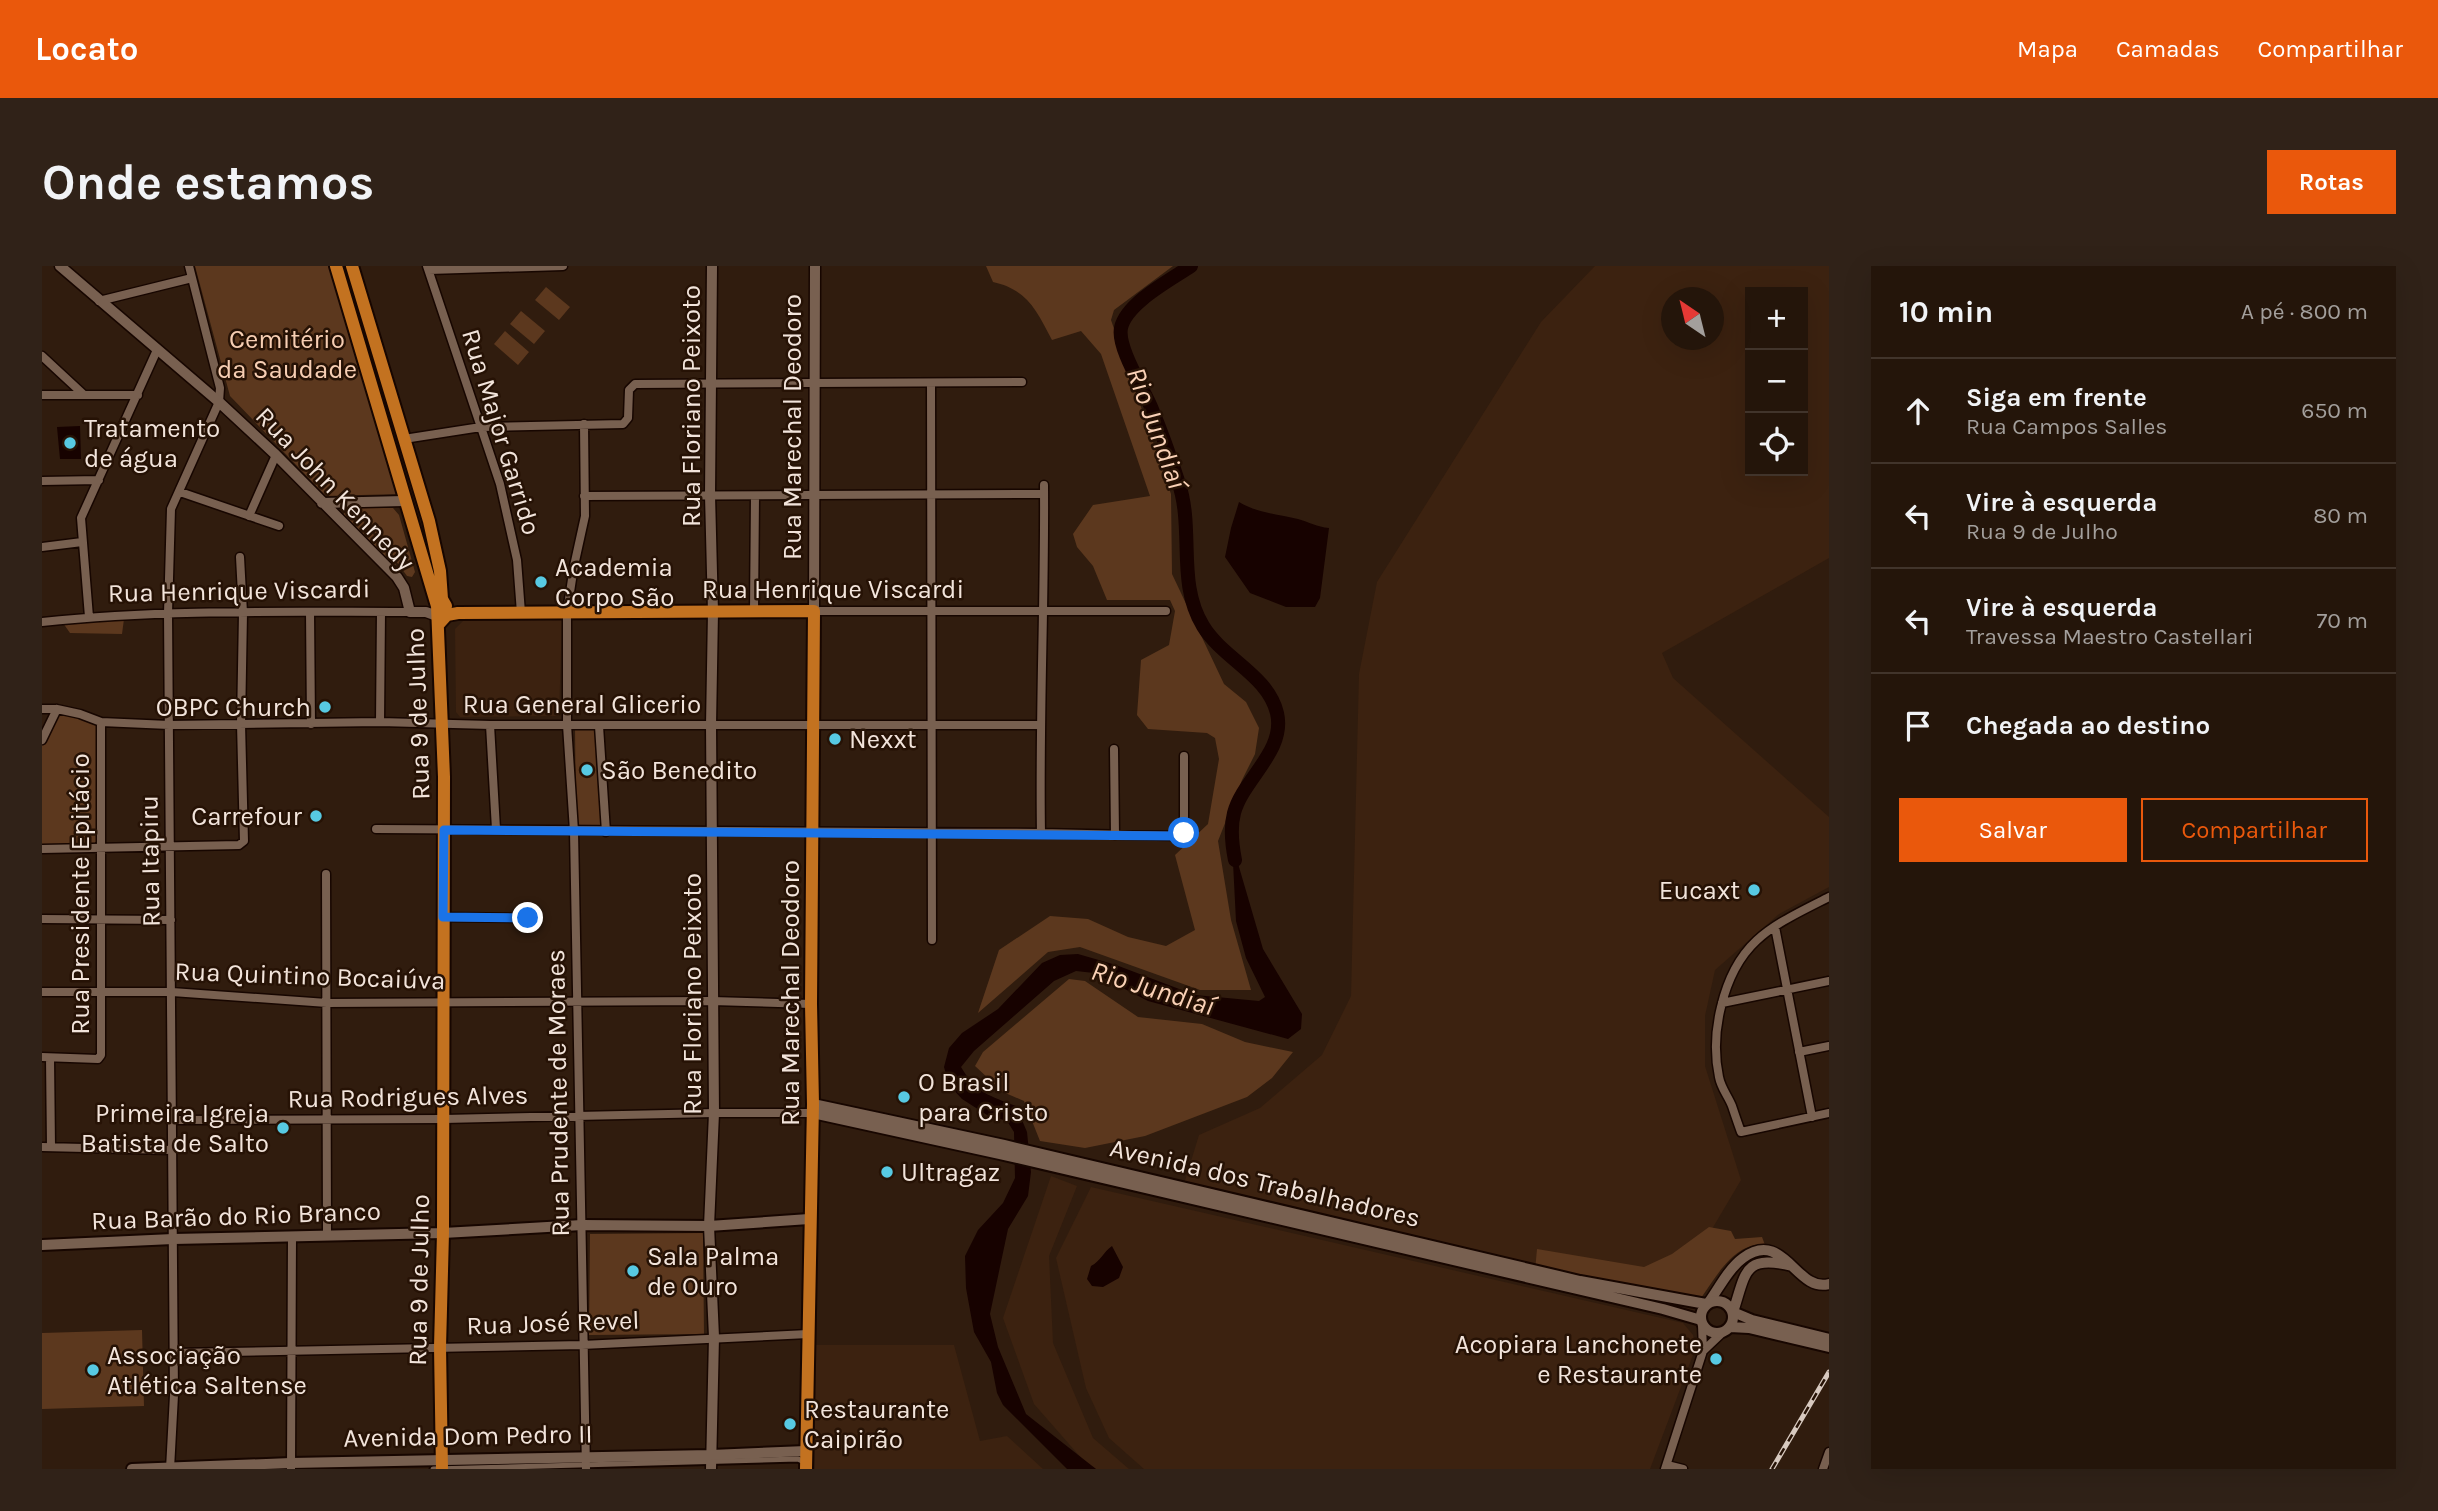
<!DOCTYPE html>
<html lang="pt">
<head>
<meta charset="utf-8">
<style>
  :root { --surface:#24150a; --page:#302218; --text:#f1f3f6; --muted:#a39f9c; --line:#41342b; --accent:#ea580c }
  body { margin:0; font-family:Karla,sans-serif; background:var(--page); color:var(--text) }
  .controls { position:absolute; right:21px; top:21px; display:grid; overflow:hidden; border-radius:0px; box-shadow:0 7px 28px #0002 }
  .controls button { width:63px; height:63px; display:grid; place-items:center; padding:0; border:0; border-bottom:2px solid var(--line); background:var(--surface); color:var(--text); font:35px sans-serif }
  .compass { position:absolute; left:1619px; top:21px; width:63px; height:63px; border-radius:50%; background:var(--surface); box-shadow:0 7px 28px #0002; rotate:325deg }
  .stop { position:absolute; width:21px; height:21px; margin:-16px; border:5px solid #1a73e8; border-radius:50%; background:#fff }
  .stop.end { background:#1a73e8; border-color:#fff; box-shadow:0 2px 7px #0008 }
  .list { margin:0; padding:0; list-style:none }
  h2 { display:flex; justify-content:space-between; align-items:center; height:91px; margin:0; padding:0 28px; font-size:30px }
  h2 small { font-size:23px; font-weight:400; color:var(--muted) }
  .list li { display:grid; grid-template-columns:46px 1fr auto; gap:21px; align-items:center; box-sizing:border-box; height:105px; padding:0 28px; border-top:2px solid var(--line) }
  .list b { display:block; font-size:26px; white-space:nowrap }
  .list p { margin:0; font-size:23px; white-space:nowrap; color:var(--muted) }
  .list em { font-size:23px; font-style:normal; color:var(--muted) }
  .actions { display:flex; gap:14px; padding:21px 28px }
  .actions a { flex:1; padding:16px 0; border:2px solid var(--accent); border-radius:0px; text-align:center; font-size:24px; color:var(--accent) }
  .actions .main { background:var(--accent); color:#fff }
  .icon { flex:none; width:38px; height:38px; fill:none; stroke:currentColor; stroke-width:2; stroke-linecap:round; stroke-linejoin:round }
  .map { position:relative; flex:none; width:1787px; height:1203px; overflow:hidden; border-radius:0px }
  header { display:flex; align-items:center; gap:42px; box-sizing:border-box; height:98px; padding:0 35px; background:var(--accent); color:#fff }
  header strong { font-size:33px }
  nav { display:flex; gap:38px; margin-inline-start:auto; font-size:24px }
  .intro { display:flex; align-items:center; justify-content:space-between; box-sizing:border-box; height:168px; padding:0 42px }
  h1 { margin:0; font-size:49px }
  .button { padding:18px 32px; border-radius:0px; background:var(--accent); color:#fff; font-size:24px; font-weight:700 }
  main { display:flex; gap:42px; padding:0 42px }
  aside { flex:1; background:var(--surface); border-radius:0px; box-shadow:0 7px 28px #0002 }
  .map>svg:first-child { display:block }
  .built { fill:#3c2210; fill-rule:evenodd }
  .green { fill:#5c381e }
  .water { fill:#170200 }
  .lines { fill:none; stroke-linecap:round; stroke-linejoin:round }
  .river { stroke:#170200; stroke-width:14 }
  .pedestrian-casing { stroke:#170600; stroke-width:9 }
  .minor-casing { stroke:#170600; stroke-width:11 }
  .tertiary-casing { stroke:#170600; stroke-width:13 }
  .secondary-casing { stroke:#170600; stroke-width:14 }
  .primary-casing { stroke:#170600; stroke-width:16 }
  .pedestrian { stroke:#786050; stroke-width:5 }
  .minor { stroke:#786050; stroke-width:8 }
  .tertiary { stroke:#786050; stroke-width:10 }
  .secondary { stroke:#786050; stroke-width:10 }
  .primary { stroke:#c37220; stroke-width:12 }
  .rail-casing { stroke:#d7c9bf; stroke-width:5 }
  .rail { stroke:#261205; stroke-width:2.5; stroke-dasharray:8; stroke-linecap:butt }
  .route { stroke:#1a73e8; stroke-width:9 }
  .poi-dot { fill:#57c9e2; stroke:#261205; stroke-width:2.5 }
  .labels { text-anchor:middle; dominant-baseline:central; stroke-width:5; stroke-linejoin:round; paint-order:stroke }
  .park-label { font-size:26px; fill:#f7ceb3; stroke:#261205 }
  .street-label { font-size:26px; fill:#f2e4db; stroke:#261205 }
  .poi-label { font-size:26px; fill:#f2e4db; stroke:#261205; text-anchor:start }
  .water-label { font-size:28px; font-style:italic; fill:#fad1b6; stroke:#261205 }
</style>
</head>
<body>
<header>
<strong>Locato</strong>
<nav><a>Mapa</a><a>Camadas</a><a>Compartilhar</a></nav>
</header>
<div class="intro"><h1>Onde estamos</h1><a class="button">Rotas</a></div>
<main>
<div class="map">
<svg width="1787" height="1203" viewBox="0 0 1787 1203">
  <rect width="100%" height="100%" fill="#301c0e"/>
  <path class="built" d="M1553 0H1787V292L1620 387 1631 412 1787 551V621L1737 648 1673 704 1663 750V800L1699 914 1670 963 1606 1019 1437 987 1142 918 1157 869 1218 842 1280 789 1309 730 1317 408 1335 316 1499 56ZM1708 26H1761V205H1708ZM1630 32H1672V74H1630Z
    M520 351 517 450 418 451 414 446 413 363 422 354Z
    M1009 910 1035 920 1007 990 1011 1077 1051 1172 1087 1203H1054L1041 1194 992 1138 961 1052Z
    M1049 921 1641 1057 1651 1069 1654 1081 1608 1203H1102L1067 1172 1044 1122 1014 992Z
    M773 1079H912L938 1175 965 1170 1001 1203H773Z"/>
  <path class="green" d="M153 0H289L356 228 284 230 188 130Z
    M944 0H1131L1072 44 1069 54 1129 228 1130 308 1182 418 1204 436 1217 462 1213 488 1200 514 1176 575 1189 654 1209 724H1158L1038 681 1006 686 936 747 957 684 1008 650 1046 653 1086 671 1124 680 1153 664 1133 589 1166 558 1177 493 1173 472 1165 467 1106 463 1095 449 1099 394 1127 379 1133 345 1128 334H1065L1051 300 1035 281 1031 268 1051 239 1108 230 1059 88 1039 65 1010 74C994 44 986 24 951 16Z
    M504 21 528 41 517 54 493 34Z
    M479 45 503 65 492 78 468 58Z
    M463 65 487 86 476 99 452 78Z
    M315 242H351L357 249 373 306 370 311 365 310Z
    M304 243H312L354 298 351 301 301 251Z
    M82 353 80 368 28 367 21 357Z
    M16 444 58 457 57 580 0 582V477Z
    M533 460H557L561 563 534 562Z
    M1027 713 1043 715 1096 751 1160 758 1203 776 1251 786 1230 812 1205 831 1103 870 1043 882 998 875 982 835 961 826 933 800 941 786Z
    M1667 961 1689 965 1693 973 1720 971 1723 979C1693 975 1674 1011 1659 1032L1593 1019 1493 1005 1495 983 1602 1001 1630 988Z
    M661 967 662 1068 547 1069 548 968Z
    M100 1064 102 1140 0 1143V1067Z"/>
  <path class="water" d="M38 160 39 193H18L15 161Z
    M1197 236C1215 247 1236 248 1256 253 1267 256 1275 261 1287 262L1278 332 1273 341H1244L1208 327 1183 291 1189 262Z
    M1190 577 1221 683 1260 748 1259 763 1246 773 1106 735 1052 707 1034 705 1012 715 932 785 919 801C934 827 948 830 974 840L985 866 989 906 986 930 966 963 948 1048 956 1081 984 1148 1054 1203H1025L961 1139 955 1127 949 1096 932 1066 924 1022 923 990 936 964 961 937 973 912 972 866 965 855 945 849 920 833 907 819 902 801 907 782 920 767 956 743 1000 697 1018 689 1036 688 1074 699 1153 729 1217 735 1223 731 1204 692 1194 655Z
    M1070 980 1081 1001 1077 1012 1061 1021 1050 1020 1045 1013 1049 1000C1059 995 1061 986 1070 980Z"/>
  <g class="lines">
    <path class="river" d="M1149 0C1130 13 1084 37 1079 62 1075 81 1101 122 1109 141 1119 165 1128 190 1136 215 1153 263 1134 316 1161 360 1181 393 1226 409 1235 447 1244 485 1201 513 1192 547 1188 562 1190 579 1193 594"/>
    <g class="pedestrian-casing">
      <path id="pedestrian" d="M391 1203 756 1193 762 1196"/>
    </g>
    <g class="minor-casing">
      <path id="minor" d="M385 0 458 218 475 294 479 347
        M387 4 521 0
        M57 35 150 12
        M0 90 41 128
        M889 117 890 674
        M0 129H96
        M542 158 543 250 532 300 525 346V459L532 565 544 1203
        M362 173 439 161 581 158 586 152 587 124 593 118 980 116
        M0 215 57 214
        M138 226 237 260
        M542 230 1002 228
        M207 250 234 189
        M0 281 40 276
        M772 345H1124
        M268 346 269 458
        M712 346 713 230
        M47 351 39 252 115 84
        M0 356C122 343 245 346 368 346
        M0 443H15L38 448 59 456 127 459 338 456 448 459H997
        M338 456 339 346
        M448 459 454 563
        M557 460 564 566
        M0 474 15 443
        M1072 483 1073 569
        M334 563 999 567 1137 570 1142 567V490
        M999 567C997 451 1003 335 1002 219
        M0 583 197 579 202 575 199 458 201 347 198 291
        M284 608 285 969
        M1787 631C1730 660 1695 674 1679 741 1673 765 1672 787 1677 811 1679 822 1686 830 1690 840 1693 849 1696 858 1699 866L1787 847
        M401 651 486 652
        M0 653 129 654
        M1733 661 1770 851
        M0 726H130L285 737 670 735 769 738
        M1680 737 1787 715
        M1757 786 1787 780
        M0 791 56 793 59 789V456
        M8 792 9 881
        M129 854 402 853 672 847H771
        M0 881 129 884
        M1661 1085 1681 1066
        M132 1087 540 1079 766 1068
        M1625 1199 1641 1203
        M128 1203 132 1129 126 347 129 243 177 136 178 122 147 0
        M249 1203 250 971
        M1623 1203 1661 1085 1660 1059
        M1781 1203 1787 1186"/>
    </g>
    <g class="tertiary-casing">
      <path id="tertiary" d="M18 0 177 136 234 189 355 311 362 322 368 346H384L395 350
        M280 237 362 235
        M772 345 773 0
        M1667 1036C1677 1022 1687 1002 1701 992 1742 962 1754 1027 1787 1018
        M1691 1046C1704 1007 1701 988 1750 1000
        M669 1203 672 1071 667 960 672 847 669 459 671 346 668 229 670 0"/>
    </g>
    <g class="secondary-casing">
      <path id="secondary" d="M771 838 962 879 1538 1015 1664 1038
        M771 847 958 888 1621 1043 1659 1054
        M0 979 131 973 401 967 540 959 667 960 767 953
        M1659 1051a16 16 0 1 1 32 0a16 16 0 1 1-32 0Z
        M1691 1046 1710 1054 1787 1073
        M1688 1061 1707 1062 1787 1081
        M90 1203 249 1197 669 1189 764 1185"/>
    </g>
    <g class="primary-casing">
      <path id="primary" d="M294 0 395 340 402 511 401 967 398 1081 400 1203
        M310 0 387 255 398 305 400 333 404 340
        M396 359 405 349 416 347 772 345 769 738 771 838 764 1203"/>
    </g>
    <use href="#pedestrian" class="pedestrian"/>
    <use href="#minor" class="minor"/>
    <use href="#tertiary" class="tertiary"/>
    <use href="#secondary" class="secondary"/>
    <use href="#primary" class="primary"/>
    <g class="rail-casing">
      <path id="rail" d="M1730 1203 1787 1106"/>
    </g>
    <use href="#rail" class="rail"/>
  </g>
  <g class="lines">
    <path class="route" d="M486 652 401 651 402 564 1137 570 1142 567"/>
  </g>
  <g class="poi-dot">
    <circle cx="28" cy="177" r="7"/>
    <circle cx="499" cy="316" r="7"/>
    <circle cx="283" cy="441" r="7"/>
    <circle cx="793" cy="473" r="7"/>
    <circle cx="545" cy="504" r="7"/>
    <circle cx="274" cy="550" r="7"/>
    <circle cx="1712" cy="624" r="7"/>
    <circle cx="862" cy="831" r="7"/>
    <circle cx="241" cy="862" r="7"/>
    <circle cx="845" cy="906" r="7"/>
    <circle cx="591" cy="1005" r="7"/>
    <circle cx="1674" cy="1093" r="7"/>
    <circle cx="51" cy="1104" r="7"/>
    <circle cx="748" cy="1158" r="7"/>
  </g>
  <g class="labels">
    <g class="park-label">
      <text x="245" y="73">Cemitério<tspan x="245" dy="30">da Saudade</tspan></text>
    </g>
    <g class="street-label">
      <text transform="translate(649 140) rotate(-90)">Rua Floriano Peixoto</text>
      <text transform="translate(750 161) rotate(-90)">Rua Marechal Deodoro</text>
      <text transform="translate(459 166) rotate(73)">Rua Major Garrido</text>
      <text transform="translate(293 223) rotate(46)">Rua John Kennedy</text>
      <text x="791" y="323">Rua Henrique Viscardi</text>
      <text transform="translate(197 325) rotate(-1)">Rua Henrique Viscardi</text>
      <text x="540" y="438">Rua General Glicerio</text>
      <text transform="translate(376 448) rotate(-92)">Rua 9 de Julho</text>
      <text transform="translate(108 595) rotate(-91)">Rua Itapiru</text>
      <text transform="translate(38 628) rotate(-90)">Rua Presidente Epitácio</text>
      <text transform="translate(268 710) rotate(2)">Rua Quintino Bocaiúva</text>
      <text transform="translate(748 727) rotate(-90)">Rua Marechal Deodoro</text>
      <text transform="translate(650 728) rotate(-90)">Rua Floriano Peixoto</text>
      <text transform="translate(516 827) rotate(-91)">Rua Prudente de Moraes</text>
      <text transform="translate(366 831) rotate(-1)">Rua Rodrigues Alves</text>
      <text transform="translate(1223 917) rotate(13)">Avenida dos Trabalhadores</text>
      <text transform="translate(194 950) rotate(-2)">Rua Barão do Rio Branco</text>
      <text transform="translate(377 1014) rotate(-89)">Rua 9 de Julho</text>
      <text transform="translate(511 1057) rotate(-2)">Rua José Revel</text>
      <text transform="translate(426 1170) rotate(-1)">Avenida Dom Pedro II</text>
    </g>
    <g class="poi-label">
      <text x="42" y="162">Tratamento<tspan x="42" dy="30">de água</tspan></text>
      <text x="513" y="301">Academia<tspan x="513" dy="30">Corpo São</tspan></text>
      <text x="269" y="441" text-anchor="end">OBPC Church</text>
      <text x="807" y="473">Nexxt</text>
      <text x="559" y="504">São Benedito</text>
      <text x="260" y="550" text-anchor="end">Carrefour</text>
      <text x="1698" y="624" text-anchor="end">Eucaxt</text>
      <text x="876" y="816">O Brasil<tspan x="876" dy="30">para Cristo</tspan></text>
      <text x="227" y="847" text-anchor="end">Primeira Igreja<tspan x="227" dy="30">Batista de Salto</tspan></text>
      <text x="859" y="906">Ultragaz</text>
      <text x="605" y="990">Sala Palma<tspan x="605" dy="30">de Ouro</tspan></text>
      <text x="1660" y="1078" text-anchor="end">Acopiara Lanchonete<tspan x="1660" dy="30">e Restaurante</tspan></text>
      <text x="65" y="1089">Associação<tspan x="65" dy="30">Atlética Saltense</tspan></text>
      <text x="762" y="1143">Restaurante<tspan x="762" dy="30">Caipirão</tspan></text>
    </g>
    <g class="water-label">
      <text transform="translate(1115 162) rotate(70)">Rio Jundiaí</text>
      <text transform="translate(1111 722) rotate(17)">Rio Jundiaí</text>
    </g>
  </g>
</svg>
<div class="controls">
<button>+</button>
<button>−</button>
<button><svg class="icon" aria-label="locate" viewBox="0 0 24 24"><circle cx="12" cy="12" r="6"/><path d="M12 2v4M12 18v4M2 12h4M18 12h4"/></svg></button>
</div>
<svg class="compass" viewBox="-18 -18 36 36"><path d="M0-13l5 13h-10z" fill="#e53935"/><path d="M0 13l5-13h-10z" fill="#a39f9c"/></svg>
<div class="stop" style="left:1142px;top:567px"></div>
<div class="stop end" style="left:486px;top:652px"></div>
</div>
<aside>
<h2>10 min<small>A pé · 800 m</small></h2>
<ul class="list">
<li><svg class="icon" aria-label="ahead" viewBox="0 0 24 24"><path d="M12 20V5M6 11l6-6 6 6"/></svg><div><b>Siga em frente</b><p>Rua Campos Salles</p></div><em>650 m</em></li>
<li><svg class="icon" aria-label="left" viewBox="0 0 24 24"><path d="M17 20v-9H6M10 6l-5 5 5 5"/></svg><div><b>Vire à esquerda</b><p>Rua 9 de Julho</p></div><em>80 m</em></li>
<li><svg class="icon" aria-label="left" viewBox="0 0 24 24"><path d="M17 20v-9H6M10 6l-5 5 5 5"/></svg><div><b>Vire à esquerda</b><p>Travessa Maestro Castellari</p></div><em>70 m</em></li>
<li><svg class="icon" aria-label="arrive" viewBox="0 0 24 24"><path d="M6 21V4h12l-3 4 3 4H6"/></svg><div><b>Chegada ao destino</b></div></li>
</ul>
<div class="actions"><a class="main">Salvar</a><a>Compartilhar</a></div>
</aside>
</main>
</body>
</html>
